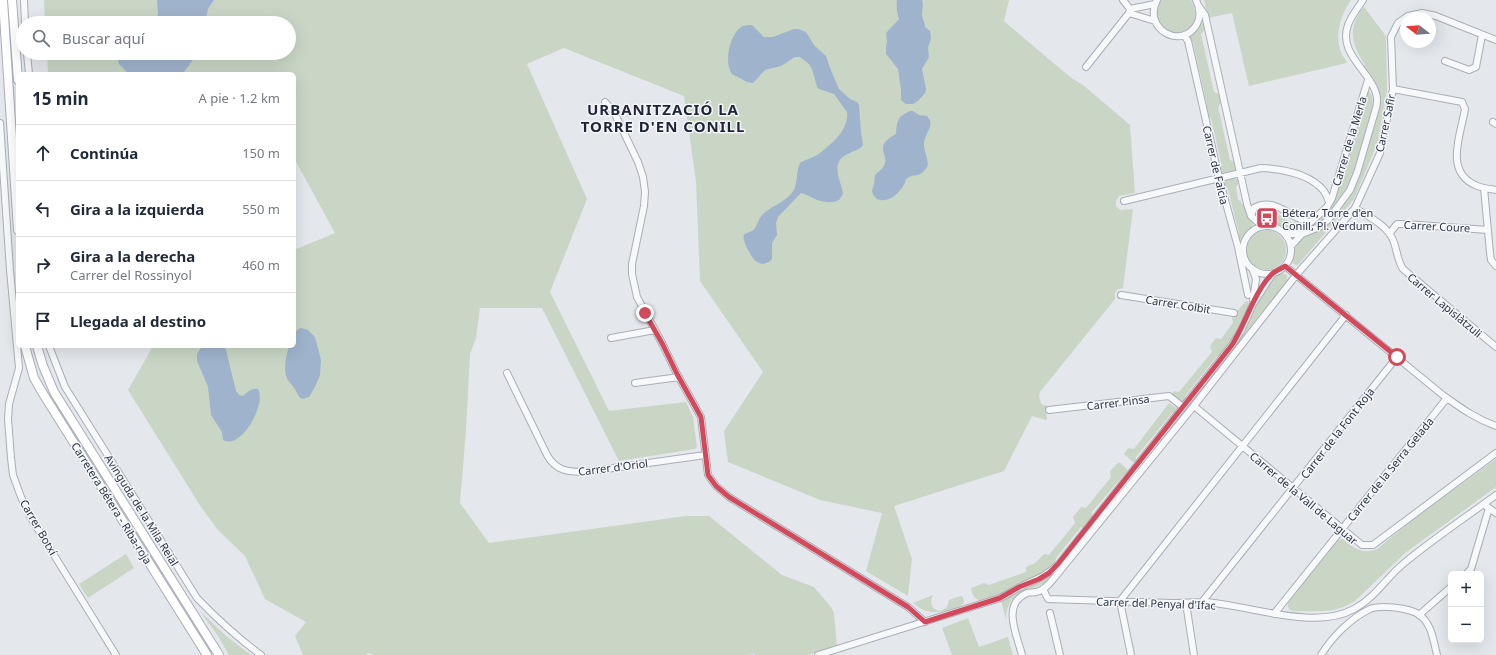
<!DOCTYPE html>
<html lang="es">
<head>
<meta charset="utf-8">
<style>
  :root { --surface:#fff; --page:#f6f6f7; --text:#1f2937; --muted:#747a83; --line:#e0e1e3 }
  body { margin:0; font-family:"Noto Sans",sans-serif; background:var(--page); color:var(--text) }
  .controls { position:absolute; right:12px; bottom:12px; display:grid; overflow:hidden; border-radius:6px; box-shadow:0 4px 16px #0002 }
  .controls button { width:36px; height:36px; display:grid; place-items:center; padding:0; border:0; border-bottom:1px solid var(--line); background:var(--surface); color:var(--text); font:20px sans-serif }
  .compass { position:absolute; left:1400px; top:12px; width:36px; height:36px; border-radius:50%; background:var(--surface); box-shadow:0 4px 16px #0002; rotate:287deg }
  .stop { position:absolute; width:12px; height:12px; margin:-9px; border:3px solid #d1495b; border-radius:50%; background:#fff }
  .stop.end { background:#d1495b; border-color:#fff; box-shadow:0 1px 4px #0008 }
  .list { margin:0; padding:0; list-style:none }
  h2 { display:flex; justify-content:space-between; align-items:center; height:52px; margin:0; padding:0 16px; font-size:17px }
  h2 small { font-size:13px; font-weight:400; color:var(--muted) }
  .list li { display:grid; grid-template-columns:26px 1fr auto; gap:12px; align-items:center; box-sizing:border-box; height:56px; padding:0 16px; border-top:1px solid var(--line) }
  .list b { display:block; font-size:15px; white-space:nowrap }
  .list p { margin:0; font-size:13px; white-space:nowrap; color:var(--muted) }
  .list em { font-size:13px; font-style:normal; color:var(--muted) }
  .icon { flex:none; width:22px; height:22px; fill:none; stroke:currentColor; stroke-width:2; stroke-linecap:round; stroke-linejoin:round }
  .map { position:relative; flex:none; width:1496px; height:655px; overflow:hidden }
  .search { position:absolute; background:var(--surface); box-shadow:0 4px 16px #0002; left:16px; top:16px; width:280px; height:44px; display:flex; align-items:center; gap:10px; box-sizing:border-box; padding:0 14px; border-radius:22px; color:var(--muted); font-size:15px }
  .panel { position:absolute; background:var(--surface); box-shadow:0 4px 16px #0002; left:16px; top:72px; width:280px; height:276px; border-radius:6px }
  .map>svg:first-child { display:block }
  .green { fill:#c9d6c5 }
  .water { fill:#9fb4cc }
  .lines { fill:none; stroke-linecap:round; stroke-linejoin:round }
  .street-casing { stroke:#a9aeb7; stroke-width:8 }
  .secondary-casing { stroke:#a9aeb7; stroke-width:10 }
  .street { stroke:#f7f8fa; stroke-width:6 }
  .secondary { stroke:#fff; stroke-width:8 }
  .route { stroke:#d1495b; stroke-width:5 }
  .labels { text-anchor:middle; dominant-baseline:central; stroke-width:3; stroke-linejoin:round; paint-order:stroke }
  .street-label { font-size:11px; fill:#2b3445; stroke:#f4f6f9 }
  .poi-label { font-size:11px; fill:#2b3445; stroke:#f4f6f9; text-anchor:start }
  .district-label { font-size:15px; font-weight:bold; letter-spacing:1px; fill:#1d2536; stroke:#f4f6f9 }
</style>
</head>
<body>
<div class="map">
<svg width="1496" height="655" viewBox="0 0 1496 655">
  <rect width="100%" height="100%" fill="#e4e7ec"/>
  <path class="green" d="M44 0H1009L1004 21 1070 77 1083 85 1130 125 1135 193 1119 196 1116 201V206L1120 210 1133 209 1123 288 1118 289 1115 292V299L1040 392 1039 396 1041 403 1043 405 1049 406 1045 410 1047 419 1046 420 1032 416 1004 471 894 506 912 559 908 596 866 571 882 513 820 500 728 462 724 431 763 372 700 281 696 182 684 96 564 48 527 64 587 199 550 292 609 411 686 402 693 417 697 447 695 449 619 461 542 308H480L476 338 470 354 466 430 460 503 489 543 686 516H709L782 575 814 587 831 607 834 613 837 648 807 655H755V654L745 655H374L368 653 366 655H303L295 636 306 622 265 599 245 556 218 530 201 507 128 390 153 346H294V250L335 233 294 158V74H48L47 53H289V23H45Z
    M1160 0H1191C1214 42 1138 45 1160 0Z
    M1204 0H1351C1340 16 1334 36 1342 55 1344 58 1346 60 1347 63L1249 86 1232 13 1208 18Z
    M1364 7 1386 36 1387 90 1377 144 1354 199 1298 265 1293 264 1292 260 1295 249 1298 243 1305 237 1325 227 1350 197 1356 183 1379 109V103L1363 67 1365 65C1351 43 1347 28 1364 7Z
    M1201 22 1203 23 1205 30 1201 34 1214 92 1219 94 1221 103 1218 107 1230 160 1235 162 1236 167 1234 171 1222 173 1220 172 1218 166 1221 162 1211 118 1206 117 1203 106 1207 105 1193 42 1188 40C1189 35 1198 28 1201 22Z
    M1366 91H1369C1374 97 1373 105 1372 113 1365 135 1360 159 1351 181 1347 191 1341 199 1334 207 1318 226 1304 237 1279 226 1269 222 1263 223 1254 215L1256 210 1258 213C1271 211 1282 215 1292 223L1296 221C1319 238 1331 198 1337 183L1341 182 1366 102 1362 98Z
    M1235 178 1238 180 1239 183 1236 187 1238 200 1241 201V204H1244L1247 216 1253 224C1251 231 1243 233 1240 244L1235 237 1239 234 1228 189 1224 187 1223 184 1226 180Z
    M1246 250a20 20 0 1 1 40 0a20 20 0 1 1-40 0Z
    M1281 273 1287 275V281L1144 464 1058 571C1054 575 1050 579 1046 582 1026 593 1007 591 1006 619L1001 601C1020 590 1040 583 1057 569L1244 333 1256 305 1270 279Z
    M1248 301 1249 305 1236 335 1220 356H1217L1185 396 1186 399 1183 402 1172 394 1174 391 1179 392 1212 352 1210 346 1216 338 1221 339 1233 323 1232 318 1245 302Z
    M1169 403 1176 408 1174 413H1172L1136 457V462H1133L1124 454 1128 448 1134 449Z
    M1496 459V487L1405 553 1355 601C1336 614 1314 611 1292 611L1289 609 1287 602 1336 540 1343 539C1353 548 1363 555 1377 549L1419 515Z
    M1119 462 1127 469V471L1092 512V516L1083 528 1081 527 1056 558C1056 571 1026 580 1016 585 1007 589 989 604 979 600 973 598 972 593 971 588L984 583 989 585 1026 572V567L1035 563 1044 554 1049 555 1075 523 1073 517 1081 507 1086 508 1111 477 1110 471Z
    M126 554 134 568 88 598 79 584Z
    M933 595C925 612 947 617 949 600L960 596 963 597 964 602C960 610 935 614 927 611 922 610 917 606 913 603Z
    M199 610 226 636 251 655H229L218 636Z
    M968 618 979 647 1008 637 1013 655H952L942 628Z"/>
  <path class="water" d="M157 0H214L208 9 205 23H155L158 14Z
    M897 0H922C924 5 922 9 922 14 922 19 925 22 925 27L930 31 931 38 928 48 929 57 922 69 926 89 925 93 918 101 913 104H906L901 100V90L898 69 886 54V47L887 42 886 33 899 19C897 13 896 6 897 0Z
    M752 25 764 37H773L794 29H798L806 32 814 45 826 56 830 68 839 89 850 99 857 102 859 105 861 132 863 145C860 150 855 150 850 153 828 162 841 179 843 194L839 200C831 204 820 202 813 198 808 196 806 194 801 193L778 217 776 223 777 235 772 243V259L769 262 763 264C755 263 752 257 748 250 737 227 749 237 755 228 758 223 759 218 763 214 772 205 787 202 794 190 798 181 796 171 800 163 806 159 816 157 820 153 832 143 849 130 847 112L834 94 819 89 817 87 812 69 809 64 800 57H795L781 66 765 70 753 83 747 82 732 74C724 63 729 37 740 28 743 25 747 25 752 25Z
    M116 53H198L184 72 180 74H129L119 64Z
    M910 111H913L919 115 927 116C936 125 925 132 924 143 923 147 928 159 928 165 921 179 914 173 908 178 905 179 906 180 905 183 900 192 891 202 880 200 876 199 873 196 872 191L874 184 875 175C878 172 884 168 885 163 886 160 885 157 884 154 880 143 888 139 896 134 897 121 897 117 910 111Z
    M301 328 308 330 315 337 321 360 320 375 315 387 309 397 303 399 299 397C296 391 295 388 291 384 281 374 286 357 289 346H294C294 338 292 331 301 328Z
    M206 346H223L226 350 236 391 239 395 243 396C248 392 251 388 258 389 267 403 241 451 223 440L222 432 211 415 208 387 197 361V354L200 349Z"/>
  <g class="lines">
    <g class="street-casing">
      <path id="street" d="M24 0 25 23
        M1123 0 1130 9
        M1157 0C1142 29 1182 51 1197 24 1201 16 1200 8 1196 0
        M1198 5 1205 15 1247 204 1251 216 1262 226
        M1155 21 1129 13 1130 9 1155 4
        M1184 35 1188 41 1219 178 1238 247 1248 295
        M27 53 29 74
        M1445 61 1469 70 1476 67 1482 35
        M1086 67 1129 13
        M1393 89 1462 102 1465 109C1461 134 1444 171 1475 185 1481 188 1489 189 1496 190
        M605 102 614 112 638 162 643 177 645 192 644 206 632 264V274L637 297 663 345 677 374 701 417 708 475 716 486 729 497 908 607 925 622
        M1493 122 1496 124
        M0 123 10 270 19 368 9 404 8 419 11 458 13 475 21 497 31 518 116 655
        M1484 188 1490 253 1491 260 1496 266
        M1124 201 1261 168C1282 169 1309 173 1324 191 1326 194 1328 199 1329 202
        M1355 208C1367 216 1387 225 1393 240 1397 249 1397 260 1403 269L1496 347
        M1251 216 1254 208C1275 195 1292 221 1311 222L1327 207 1332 198 1368 80
        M1243 250a24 24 0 1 1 48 0a24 24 0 1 1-48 0Z
        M1390 233 1397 224H1405L1488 230
        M1285 234H1302L1291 246
        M1302 234 1319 227 1328 220 1350 190 1357 173 1376 108C1377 105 1377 101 1377 98 1374 73 1337 55 1348 25 1351 16 1358 8 1363 0
        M1285 266 1444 396C1461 408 1476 419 1496 426
        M1252 268 1256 279 1253 300
        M1121 295 1234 313
        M611 338 655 330
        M49 346 65 387 197 598C217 619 238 638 261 655
        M507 373 547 455C556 471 568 472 585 472L705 455
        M635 383 679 377
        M1194 406 1362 545H1373L1496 453
        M1049 410 1169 396 1183 407
        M1486 506 1496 513
        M1466 574 1471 569 1489 508
        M1043 589 1048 599C1089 600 1131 602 1172 603 1183 603 1194 602 1205 602 1249 605 1314 631 1354 609 1375 598 1386 578 1403 564 1433 539 1465 518 1496 495
        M1202 602 1397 357
        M1186 603 1194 655
        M1050 613 1060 655
        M1274 614 1447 398
        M1419 615 1451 587
        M818 655 1000 598C1007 595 1013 590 1020 587 1036 579 1045 577 1059 564L1232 345 1241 331 1253 304 1273 273
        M1022 655C1017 635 1001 604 1027 593 1030 592 1032 593 1036 592 1044 591 1050 583 1055 577L1193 407 1297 274 1355 208 1380 153 1393 89 1391 37 1398 23 1408 16 1422 13 1436 16 1496 40
        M1131 655 1120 601 1346 315
        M1321 655C1332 637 1351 618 1370 609 1380 605 1393 607 1404 609 1409 610 1419 613 1423 618 1432 627 1434 643 1437 655"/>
    </g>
    <g class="secondary-casing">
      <path id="secondary" d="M3 0 18 230
        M12 0 18 80
        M25 346 34 378 42 392 207 655
        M37 346 43 366 54 392 219 655"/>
    </g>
    <use href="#street" class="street"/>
    <use href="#secondary" class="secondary"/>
  </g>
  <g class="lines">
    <path class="route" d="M645 313 663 345 677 374 701 417 708 475 716 486 729 497 908 607 925 622 1000 598 1019 587 1039 579 1049 573 1058 564 1232 345C1246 323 1254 292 1272 274 1275 271 1281 269 1285 266L1397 357"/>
  </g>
  <defs>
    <g id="bus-square" transform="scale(1.15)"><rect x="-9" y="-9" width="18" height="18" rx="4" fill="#d1495b" stroke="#f4f6f9"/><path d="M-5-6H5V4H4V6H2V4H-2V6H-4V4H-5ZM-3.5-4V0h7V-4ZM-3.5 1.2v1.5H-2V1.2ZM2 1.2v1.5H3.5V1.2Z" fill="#fff"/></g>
  </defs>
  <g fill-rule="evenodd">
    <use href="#bus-square" x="1267" y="218"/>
  </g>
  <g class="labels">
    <g class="street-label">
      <text transform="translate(1385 123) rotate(-78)">Carrer Safir</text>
      <text transform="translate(1349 141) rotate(-73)">Carrer de la Merla</text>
      <text transform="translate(1216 165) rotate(77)">Carrer de Falcia</text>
      <text transform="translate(1437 226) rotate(3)">Carrer Coure</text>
      <text transform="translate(1178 304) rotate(9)">Carrer Colbit</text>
      <text transform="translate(1445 305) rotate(40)">Carrer Lapislàtzuli</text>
      <text transform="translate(1118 402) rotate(-7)">Carrer Pinsa</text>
      <text transform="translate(1337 433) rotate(-52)">Carrer de la Font Roja</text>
      <text transform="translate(613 467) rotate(-7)">Carrer d'Oriol</text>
      <text transform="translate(1390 469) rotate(-51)">Carrer de la Serra Gelada</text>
      <text transform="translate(1304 498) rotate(40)">Carrer de la Vall de Laguar</text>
      <text transform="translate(112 503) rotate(58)">Carretera Bétera - Riba-roja</text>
      <text transform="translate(142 510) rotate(58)">Avinguda de la Mila Reial</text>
      <text transform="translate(39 527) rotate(60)">Carrer Botxí</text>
      <text transform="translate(1156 603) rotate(2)">Carrer del Penyal d'Ifac</text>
    </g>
    <g class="poi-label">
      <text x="1282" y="212">Bétera, Torre d'en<tspan x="1282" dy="13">Conill, Pl. Verdum</tspan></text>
    </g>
    <g class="district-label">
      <text x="663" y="109">URBANITZACIÓ LA<tspan x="663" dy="17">TORRE D'EN CONILL</tspan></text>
    </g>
  </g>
</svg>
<div class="controls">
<button>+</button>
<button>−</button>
</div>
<svg class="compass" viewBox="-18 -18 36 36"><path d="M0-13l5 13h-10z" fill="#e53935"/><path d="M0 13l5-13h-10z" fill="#747a83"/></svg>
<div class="stop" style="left:1397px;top:357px"></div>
<div class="stop end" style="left:645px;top:313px"></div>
<div class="search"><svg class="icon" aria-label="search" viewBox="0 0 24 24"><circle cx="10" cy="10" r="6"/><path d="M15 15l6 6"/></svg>Buscar aquí</div>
<section class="panel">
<h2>15 min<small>A pie · 1.2 km</small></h2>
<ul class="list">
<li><svg class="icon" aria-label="ahead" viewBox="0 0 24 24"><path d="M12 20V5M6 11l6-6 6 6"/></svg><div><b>Continúa</b></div><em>150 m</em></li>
<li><svg class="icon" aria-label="left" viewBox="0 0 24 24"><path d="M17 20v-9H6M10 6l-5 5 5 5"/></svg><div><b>Gira a la izquierda</b></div><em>550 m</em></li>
<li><svg class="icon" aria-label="right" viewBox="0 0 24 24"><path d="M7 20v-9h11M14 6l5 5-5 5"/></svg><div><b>Gira a la derecha</b><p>Carrer del Rossinyol</p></div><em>460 m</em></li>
<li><svg class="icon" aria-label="arrive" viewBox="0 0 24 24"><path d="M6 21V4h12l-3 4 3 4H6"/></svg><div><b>Llegada al destino</b></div></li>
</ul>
</section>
</div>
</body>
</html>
